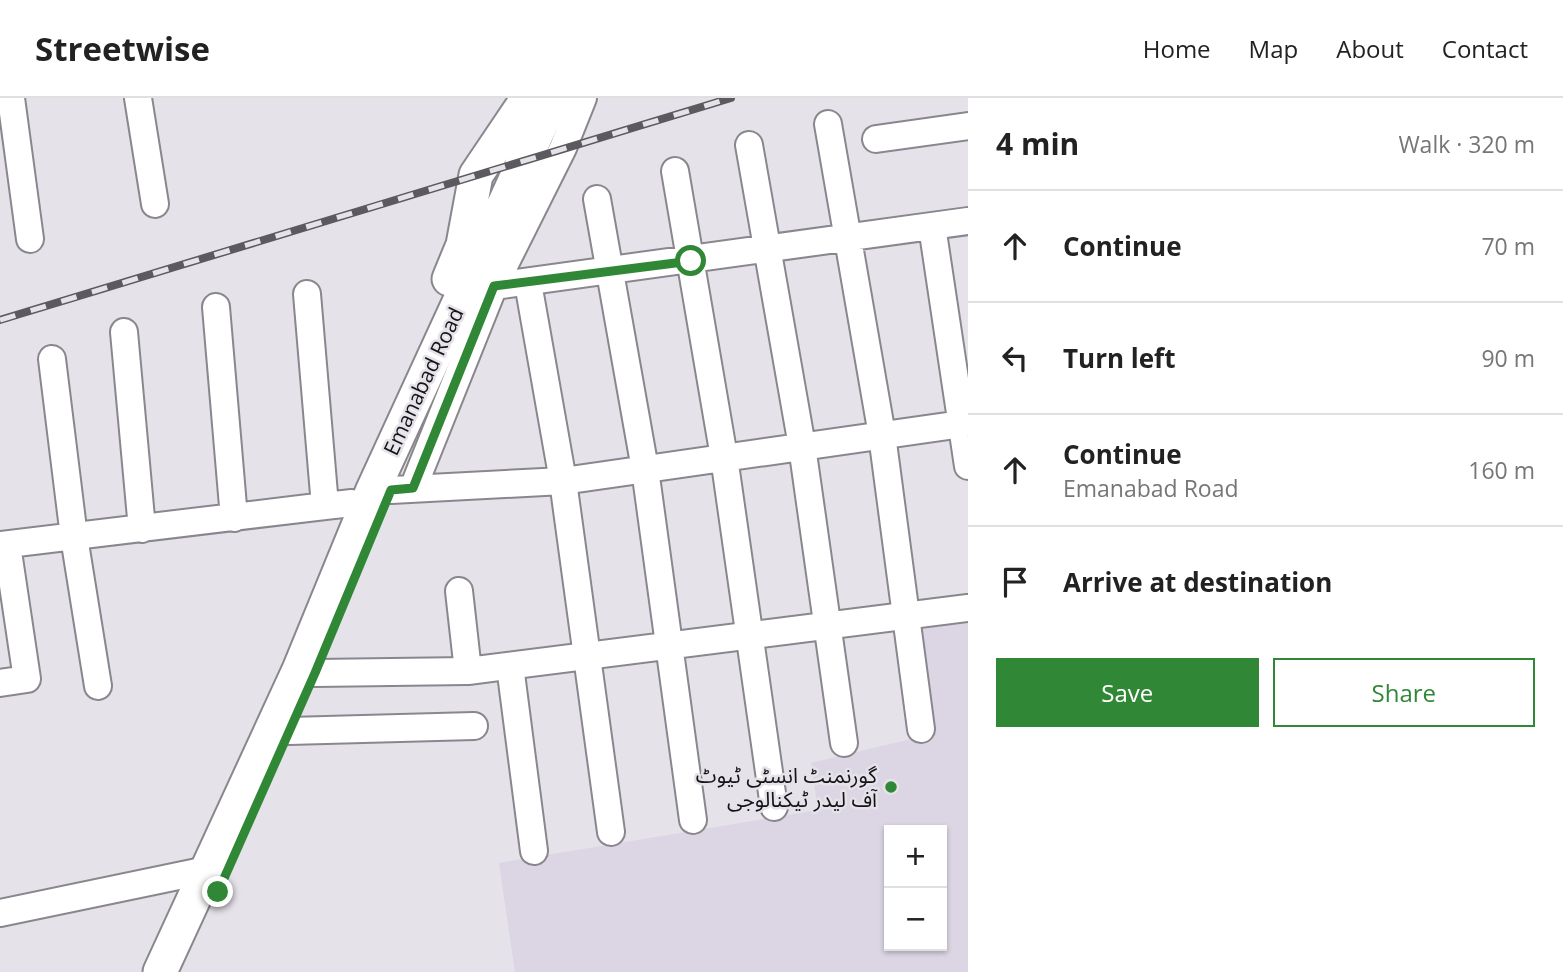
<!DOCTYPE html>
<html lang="en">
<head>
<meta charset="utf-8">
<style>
  :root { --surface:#fff; --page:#f2f2f2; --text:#222; --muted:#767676; --line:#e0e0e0; --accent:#308837 }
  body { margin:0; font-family:"Open Sans","Noto Sans Arabic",sans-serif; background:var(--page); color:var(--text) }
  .controls { position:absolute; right:21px; bottom:21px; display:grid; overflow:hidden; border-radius:0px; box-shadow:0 2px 5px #0004 }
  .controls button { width:63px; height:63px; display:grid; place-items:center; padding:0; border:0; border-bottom:2px solid var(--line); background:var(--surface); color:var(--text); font:35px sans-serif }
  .stop { position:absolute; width:21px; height:21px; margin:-16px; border:5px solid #308837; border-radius:50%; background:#fff }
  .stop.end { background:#308837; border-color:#fff; box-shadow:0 2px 7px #0008 }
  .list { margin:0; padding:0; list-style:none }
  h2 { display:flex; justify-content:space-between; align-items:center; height:91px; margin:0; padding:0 28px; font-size:30px }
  h2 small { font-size:23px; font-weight:400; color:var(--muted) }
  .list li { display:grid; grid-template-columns:46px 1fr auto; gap:21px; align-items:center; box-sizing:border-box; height:112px; padding:0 28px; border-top:2px solid var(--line) }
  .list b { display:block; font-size:26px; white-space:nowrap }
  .list p { margin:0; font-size:23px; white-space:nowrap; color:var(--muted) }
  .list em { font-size:23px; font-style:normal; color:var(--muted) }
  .actions { display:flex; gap:14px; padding:21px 28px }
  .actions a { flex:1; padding:16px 0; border:2px solid var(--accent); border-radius:0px; text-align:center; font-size:24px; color:var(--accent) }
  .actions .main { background:var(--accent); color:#fff }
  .icon { flex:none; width:38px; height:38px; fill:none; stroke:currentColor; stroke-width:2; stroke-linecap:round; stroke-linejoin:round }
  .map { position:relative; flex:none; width:968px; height:874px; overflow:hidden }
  header { display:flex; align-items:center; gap:42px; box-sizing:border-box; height:98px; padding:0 35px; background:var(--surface); border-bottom:2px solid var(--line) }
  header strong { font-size:33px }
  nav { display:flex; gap:38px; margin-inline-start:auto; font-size:24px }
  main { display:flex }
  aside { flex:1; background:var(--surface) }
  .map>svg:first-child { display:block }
  .built { fill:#dbd5e4; fill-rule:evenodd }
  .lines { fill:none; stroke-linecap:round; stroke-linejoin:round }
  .minor-casing { stroke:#89878d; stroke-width:30 }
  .major-casing { stroke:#89878d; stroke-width:37 }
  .minor { stroke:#fff; stroke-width:26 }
  .major { stroke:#fff; stroke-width:33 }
  .rail-casing { stroke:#5c5a5e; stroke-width:8 }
  .rail { stroke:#e5e2e9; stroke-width:5; stroke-dasharray:16; stroke-linecap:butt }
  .route { stroke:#308837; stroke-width:9 }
  .poi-dot { fill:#308837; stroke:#e5e2e9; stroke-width:2.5 }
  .labels { text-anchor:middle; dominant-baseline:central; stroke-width:5; stroke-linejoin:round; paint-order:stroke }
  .street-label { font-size:21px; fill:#141316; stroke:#e5e2e9 }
  .poi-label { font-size:21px; fill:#141316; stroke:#e5e2e9; text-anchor:end }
</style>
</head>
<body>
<header>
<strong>Streetwise</strong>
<nav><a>Home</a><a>Map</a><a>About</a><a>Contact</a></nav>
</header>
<main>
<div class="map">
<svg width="968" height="874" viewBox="0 0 968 874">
  <rect width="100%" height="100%" fill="#e5e2e9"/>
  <path class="built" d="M968 516V874H515L499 765 818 712 811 665 932 636 913 524ZM889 732H942V848H889Z"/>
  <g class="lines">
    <g class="minor-casing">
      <path id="minor" d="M11 0 30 141
        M138 0 155 106
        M828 26 882 337 921 631
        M876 41 968 28
        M749 47 802 348 844 645
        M675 73 724 359 774 709
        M597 101 645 371 693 722
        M932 128 968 368
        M528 185 563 383 611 734
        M494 188 968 123
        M307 196 325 408 352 405
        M216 209 234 420
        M124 234 142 431
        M52 261 74 439 98 588
        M413 390 494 188 563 50 583 0
        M391 392 563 383 968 325
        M0 447 325 408
        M459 493 468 573
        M510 568 534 753
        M315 575 468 573 968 510
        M0 585 27 581 7 447
        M289 633 474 628
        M0 815 207 772"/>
    </g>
    <g class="major-casing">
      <path id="major" d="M449 181 463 147 476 77 528 0
        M160 874 299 572 372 394 553 0"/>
    </g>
    <use href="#minor" class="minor"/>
    <use href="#major" class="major"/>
    <g class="rail-casing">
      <path id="rail" d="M0 222 731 0"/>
    </g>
    <use href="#rail" class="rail"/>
  </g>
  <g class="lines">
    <path class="route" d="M218 794 315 575 391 392 413 390 494 188 691 163"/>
  </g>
  <circle class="poi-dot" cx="891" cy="689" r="7"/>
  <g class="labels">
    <g class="street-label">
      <text transform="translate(423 283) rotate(-65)">Emanabad Road</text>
    </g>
    <g class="poi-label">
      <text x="877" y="677">گورنمنٹ انسٹی ٹیوٹ<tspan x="877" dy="24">آف لیدر ٹیکنالوجی</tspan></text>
    </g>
  </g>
</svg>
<div class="controls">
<button>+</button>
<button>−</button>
</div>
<div class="stop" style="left:691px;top:163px"></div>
<div class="stop end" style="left:218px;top:794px"></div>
</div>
<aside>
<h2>4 min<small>Walk · 320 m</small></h2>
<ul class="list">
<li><svg class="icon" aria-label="ahead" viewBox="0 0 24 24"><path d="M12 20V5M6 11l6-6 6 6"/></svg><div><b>Continue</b></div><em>70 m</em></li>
<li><svg class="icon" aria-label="left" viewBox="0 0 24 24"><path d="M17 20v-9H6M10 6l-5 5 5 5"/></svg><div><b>Turn left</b></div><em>90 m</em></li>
<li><svg class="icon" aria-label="ahead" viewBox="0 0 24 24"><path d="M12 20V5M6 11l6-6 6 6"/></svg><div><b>Continue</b><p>Emanabad Road</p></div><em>160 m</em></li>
<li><svg class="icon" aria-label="arrive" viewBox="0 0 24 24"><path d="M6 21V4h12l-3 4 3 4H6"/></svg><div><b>Arrive at destination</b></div></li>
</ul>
<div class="actions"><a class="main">Save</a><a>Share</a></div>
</aside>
</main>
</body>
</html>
